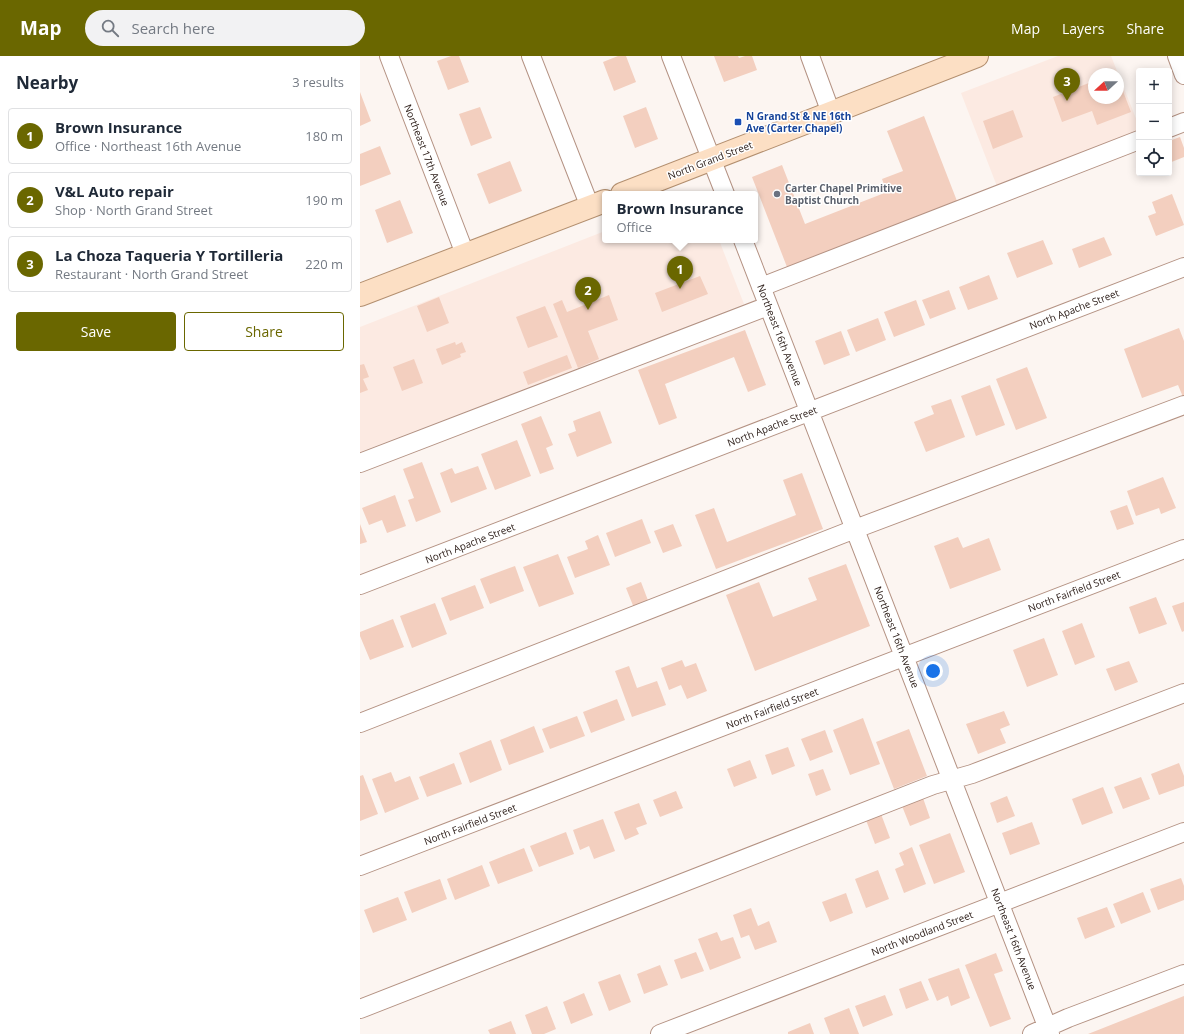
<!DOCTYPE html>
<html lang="en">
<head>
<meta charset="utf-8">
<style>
  :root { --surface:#fff; --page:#f2f2f3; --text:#1f2937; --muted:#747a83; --line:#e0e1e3; --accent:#6a6700 }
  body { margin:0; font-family:"Open Sans",sans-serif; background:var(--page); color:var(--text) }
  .controls { position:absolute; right:12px; top:12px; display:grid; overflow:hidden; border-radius:4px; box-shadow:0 2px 10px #0003 }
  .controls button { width:36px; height:36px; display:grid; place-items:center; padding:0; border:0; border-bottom:1px solid var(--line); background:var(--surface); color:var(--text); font:20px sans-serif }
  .compass { position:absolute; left:728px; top:12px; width:36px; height:36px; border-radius:50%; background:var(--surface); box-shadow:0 2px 10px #0003; rotate:249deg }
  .you { position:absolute; left:573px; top:615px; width:14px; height:14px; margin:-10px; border:3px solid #fff; border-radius:50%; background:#1a73e8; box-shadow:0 0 0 6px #1a73e833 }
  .badge { display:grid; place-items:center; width:26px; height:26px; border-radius:50%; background:var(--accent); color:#fff; font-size:13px; font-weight:700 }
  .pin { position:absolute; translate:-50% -33px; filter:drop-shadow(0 1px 2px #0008) }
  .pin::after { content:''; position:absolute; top:21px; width:14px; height:12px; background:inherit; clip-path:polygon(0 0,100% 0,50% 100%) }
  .popup { position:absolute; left:242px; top:135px; width:156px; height:52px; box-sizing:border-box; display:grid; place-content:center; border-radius:4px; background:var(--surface); filter:drop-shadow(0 1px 3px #0005); font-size:13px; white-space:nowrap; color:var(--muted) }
  .popup b { font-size:15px; color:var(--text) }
  .popup::after { content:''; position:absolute; left:50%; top:100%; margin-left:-8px; border:8px solid transparent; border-top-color:var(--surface) }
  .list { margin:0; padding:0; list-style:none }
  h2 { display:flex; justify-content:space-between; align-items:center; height:52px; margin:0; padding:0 16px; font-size:17px }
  h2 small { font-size:13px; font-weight:400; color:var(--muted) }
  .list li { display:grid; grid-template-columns:26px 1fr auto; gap:12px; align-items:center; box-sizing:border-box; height:56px; margin:0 8px 8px; padding:0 8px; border:1px solid var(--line); border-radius:4px }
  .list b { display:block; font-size:15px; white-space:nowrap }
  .list p { margin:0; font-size:13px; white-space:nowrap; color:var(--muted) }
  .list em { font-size:13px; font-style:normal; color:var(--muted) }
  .actions { display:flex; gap:8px; padding:12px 16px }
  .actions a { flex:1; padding:9px 0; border:1px solid var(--accent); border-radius:4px; text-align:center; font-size:14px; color:var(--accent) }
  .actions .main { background:var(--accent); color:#fff }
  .icon { flex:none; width:22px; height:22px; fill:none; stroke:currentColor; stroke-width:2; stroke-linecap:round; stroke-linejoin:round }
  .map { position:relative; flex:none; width:824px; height:978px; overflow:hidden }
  header { display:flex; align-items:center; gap:24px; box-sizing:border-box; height:56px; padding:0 20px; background:var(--accent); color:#fff }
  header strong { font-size:19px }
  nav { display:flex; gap:22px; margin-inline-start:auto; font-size:14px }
  .search { width:280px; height:36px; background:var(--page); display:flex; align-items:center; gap:10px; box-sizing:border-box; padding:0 14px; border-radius:22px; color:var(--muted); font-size:15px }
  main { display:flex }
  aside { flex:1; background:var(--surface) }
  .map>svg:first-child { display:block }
  .built { fill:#fceae2; fill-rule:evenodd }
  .building { fill:#f3cfbf }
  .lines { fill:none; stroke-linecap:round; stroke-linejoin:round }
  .minor-casing { stroke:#b49283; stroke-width:20 }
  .major-casing { stroke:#b38f6f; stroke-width:24 }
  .minor { stroke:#fff; stroke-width:18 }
  .major { stroke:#fcdfc4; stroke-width:22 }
  .transit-dot { fill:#1a4fb4; stroke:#fff; stroke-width:1.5 }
  .worship-dot { fill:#6b7280; stroke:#fff; stroke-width:1.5 }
  .labels { text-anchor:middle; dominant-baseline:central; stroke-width:3; stroke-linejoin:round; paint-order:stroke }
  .transit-label { font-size:10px; font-weight:bold; fill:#164399; stroke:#fff; text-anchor:start }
  .street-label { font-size:10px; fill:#2f211c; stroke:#fff }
  .worship-label { font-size:10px; font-weight:bold; fill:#5b616d; stroke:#fff; text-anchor:start }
</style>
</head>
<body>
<header>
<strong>Map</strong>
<div class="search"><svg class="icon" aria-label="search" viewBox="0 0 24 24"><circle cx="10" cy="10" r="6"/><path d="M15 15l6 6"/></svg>Search here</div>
<nav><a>Map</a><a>Layers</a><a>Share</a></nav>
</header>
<main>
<aside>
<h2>Nearby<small>3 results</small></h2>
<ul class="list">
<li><span class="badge">1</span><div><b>Brown Insurance</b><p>Office · Northeast 16th Avenue</p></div><em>180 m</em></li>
<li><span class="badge">2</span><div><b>V&amp;L Auto repair</b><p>Shop · North Grand Street</p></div><em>190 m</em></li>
<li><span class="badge">3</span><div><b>La Choza Taqueria Y Tortilleria</b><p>Restaurant · North Grand Street</p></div><em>220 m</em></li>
</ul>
<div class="actions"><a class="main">Save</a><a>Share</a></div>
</aside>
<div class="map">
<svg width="824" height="978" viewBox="0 0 824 978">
  <rect width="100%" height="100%" fill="#fcf5f1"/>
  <path class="built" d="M698 0H751L779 70V79L638 133 601 37ZM734 18H758V42H734Z
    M245 175V184H359L384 248 0 396V271Z"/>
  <path class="building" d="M91 0H99L109 26 88 34 77 5Z
    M258 0H266L276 26 254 35 243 6Z
    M354 0H378L379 2 385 0H392L397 14 364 26Z
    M758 22 771 56 737 69 732 55 702 66 693 41 734 25V42H758Z
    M0 36 11 65 0 70Z
    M120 51 132 82 111 90 99 58Z
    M286 51 298 83 275 92 263 60Z
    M653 54 663 81 633 93 623 65Z
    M564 60 597 145 427 211 392 121 422 109 445 168 527 136 522 123 543 115 527 75Z
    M820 81 824 92V101L809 107V85Z
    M20 90 31 118 0 130V98Z
    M150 105 162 135 129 148 117 118Z
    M812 138 824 169 796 180 788 160 796 157 792 146Z
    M40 144 53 177 27 187 15 154Z
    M744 181 752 199 719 212 712 193Z
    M683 184 693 208 657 222 647 197Z
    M629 219 638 243 608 254 599 231Z
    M340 220 348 238 302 256 295 237Z
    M589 234 596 253 570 263 562 244Z
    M249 239 258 264 228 275 239 303 218 312 193 248 202 244 207 256Z
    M79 241 89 267 67 276 57 250Z
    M556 244 565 269 534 281 524 256Z
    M185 250 198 281 168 292 156 261Z
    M518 262 526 284 496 296 487 274Z
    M819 272 824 285V341H823L818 329 782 342 764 293Z
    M385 274 406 329 388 336 374 301 305 328 317 362 299 369 278 314Z
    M481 275 490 299 464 309 455 285Z
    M95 286 96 289 102 286 106 296 100 298 101 301 82 309 76 293Z
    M207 299 212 312 168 329 163 316Z
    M54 303 63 327 42 335 33 311Z
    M4 308 9 321 3 323 8 334 0 337V309Z
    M667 311 687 362 656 374 636 323Z
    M630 329 645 369 616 380 601 340Z
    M591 343 605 381 566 396 554 366 574 358 571 350Z
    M240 355 252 387 217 401 208 378 216 375 213 365Z
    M181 360 193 389 186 392 194 413 180 418 161 368Z
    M157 384 171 420 135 434 121 398Z
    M62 406 81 456 56 466 48 444 54 442 43 413Z
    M118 410 127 433 91 447 80 417 92 412 95 418Z
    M442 417 463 473 356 513 335 459 354 452 367 486 436 459 423 424Z
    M803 421 816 452 801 458 799 452 776 460 767 435Z
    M35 439 46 470 27 477 22 464 9 469 2 452Z
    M767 449 774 468 757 474 750 455Z
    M282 463 291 487 255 501 246 477Z
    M0 468 7 486 0 488Z
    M313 468 322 490 303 497 294 475Z
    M238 479 250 509 215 522 207 501 228 493 225 485Z
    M598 481 603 492 629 482 641 514 590 533 574 490Z
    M198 498 214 538 179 551 163 511Z
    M486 508 510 570 395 615 366 539 399 526 413 561 457 544 448 522Z
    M155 510 164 535 130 548 120 523Z
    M281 526 289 547 274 552 266 532Z
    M115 529 124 552 90 565 81 542Z
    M796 541 807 568 779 578 769 551Z
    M824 546V575L822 576 812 550Z
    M75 547 87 578 52 592 40 560Z
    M33 563 44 591 10 604 0 580V576Z
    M722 567 735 601 715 609 702 575Z
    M684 582 698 619 667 631 653 594Z
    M322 604 325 611 336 607 347 635 327 643 321 629 309 634 301 612Z
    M769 605 778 626 755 635 746 613Z
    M269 610 277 632 297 625 306 649 272 661 255 615Z
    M257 643 265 664 231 677 223 656Z
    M644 655 650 669 640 673 646 687 618 698 606 668Z
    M217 660 225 680 190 693 182 673Z
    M503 662 520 708 490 719 473 674Z
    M174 670 184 696 149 709 140 684Z
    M549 673 567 720 534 733 516 686Z
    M465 674 473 696 450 705 441 683Z
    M131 684 142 714 110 727 99 697Z
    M428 691 435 710 412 719 405 699Z
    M390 704 397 722 374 731 367 713Z
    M94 707 102 728 67 741 59 721Z
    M819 707 824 720V730L799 739 791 718Z
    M463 713 471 734 456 740 448 718Z
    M31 716 35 726 50 720 59 743 25 757 12 723Z
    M3 719 18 758 0 765V720Z
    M781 721 790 743 763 753 754 731Z
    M743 731 753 757 722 769 712 743Z
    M316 735 323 752 300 761 293 744Z
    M647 740 655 760 637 767 630 747Z
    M563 742 570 762 550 770 542 750Z
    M279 747 287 768 276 772 279 778 265 784 254 756Z
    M521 758 530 782 515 788 506 764Z
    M243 763 255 795 234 803 229 790 220 794 213 774Z
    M672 766 680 788 650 799 642 777Z
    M206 776 214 798 179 811 170 790Z
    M590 777 605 816 574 828 559 789Z
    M552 791 566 828 544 837 535 813 544 809 539 797Z
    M164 792 173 815 138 828 129 806Z
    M122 809 130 830 95 844 87 823Z
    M518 814 529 843 506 852 495 823Z
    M821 822 824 830V844L798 854 790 833Z
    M80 823 87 843 52 857 44 836Z
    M783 836 791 856 761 868 753 848Z
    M486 837 493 857 470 866 462 846Z
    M38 841 47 864 13 877 4 854Z
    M747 851 755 871 725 883 717 862Z
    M391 852 398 870 409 865 417 886 395 894 389 879 381 882 373 859Z
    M357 876 361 885 373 881 381 902 350 914 338 883Z
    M336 896 344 915 321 923 314 904Z
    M636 897 643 915 634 918 651 963 630 971 605 909Z
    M300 909 308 929 284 938 277 918Z
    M599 912 610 942 591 950 588 940 577 945 568 923Z
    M260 918 271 946 249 955 238 926Z
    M561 925 569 944 546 953 539 933Z
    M224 937 233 959 211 968 203 946Z
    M525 939 533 959 503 971 495 950Z
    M824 940V978H728Z
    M187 950 196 973 184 978H172L165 959Z
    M489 952 499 978H470L464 962Z
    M151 965 156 978H130L128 974Z
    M450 967 454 978H428V976Z"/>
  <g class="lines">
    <g class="minor-casing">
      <path id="minor" d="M29 0 105 198
        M171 0 230 151
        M311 0 365 138
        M450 0 471 57
        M817 0 824 19
        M809 72 824 66
        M383 184 690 978
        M401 231 779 84
        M0 407 408 250
        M0 529 824 211
        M0 667 495 473 824 349
        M0 810 824 493
        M0 953 573 729 612 718 824 637
        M300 978 824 776
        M672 978 708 962 824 918"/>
    </g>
    <g class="major-casing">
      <path id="major" d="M262 138 617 0
        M0 239 245 145"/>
    </g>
    <use href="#minor" class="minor"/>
    <use href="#major" class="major"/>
  </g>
  <rect class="transit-dot" x="374" y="62" width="8" height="8" rx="2"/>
  <circle class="worship-dot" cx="417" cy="138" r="4"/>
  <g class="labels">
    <g class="transit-label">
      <text x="386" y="60">N Grand St &amp; NE 16th<tspan x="386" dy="12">Ave (Carter Chapel)</tspan></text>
    </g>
    <g class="street-label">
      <text transform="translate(67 99) rotate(69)">Northeast 17th Avenue</text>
      <text transform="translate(350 104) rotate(-21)">North Grand Street</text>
      <text transform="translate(714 253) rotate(-21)">North Apache Street</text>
      <text transform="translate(420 279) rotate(69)">Northeast 16th Avenue</text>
      <text transform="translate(412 370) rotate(-21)">North Apache Street</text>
      <text transform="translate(110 487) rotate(-21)">North Apache Street</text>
      <text transform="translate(714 535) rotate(-21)">North Fairfield Street</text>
      <text transform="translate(537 581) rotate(69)">Northeast 16th Avenue</text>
      <text transform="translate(412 652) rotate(-21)">North Fairfield Street</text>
      <text transform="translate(110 768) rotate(-21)">North Fairfield Street</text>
      <text transform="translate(562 877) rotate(-21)">North Woodland Street</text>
      <text transform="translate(654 883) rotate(69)">Northeast 16th Avenue</text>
    </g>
    <g class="worship-label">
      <text x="425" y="132">Carter Chapel Primitive<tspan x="425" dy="12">Baptist Church</tspan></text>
    </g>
  </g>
</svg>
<div class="controls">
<button>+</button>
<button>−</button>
<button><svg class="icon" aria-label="locate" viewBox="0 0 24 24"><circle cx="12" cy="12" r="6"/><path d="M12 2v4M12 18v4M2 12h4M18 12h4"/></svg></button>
</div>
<svg class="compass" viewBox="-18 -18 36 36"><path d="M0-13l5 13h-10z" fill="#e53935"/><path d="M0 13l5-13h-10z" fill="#747a83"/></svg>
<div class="you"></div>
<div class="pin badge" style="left:320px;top:233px">1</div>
<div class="popup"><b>Brown Insurance</b>Office</div>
<div class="pin badge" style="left:228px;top:254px">2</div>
<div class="pin badge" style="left:707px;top:45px">3</div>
</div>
</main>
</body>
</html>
